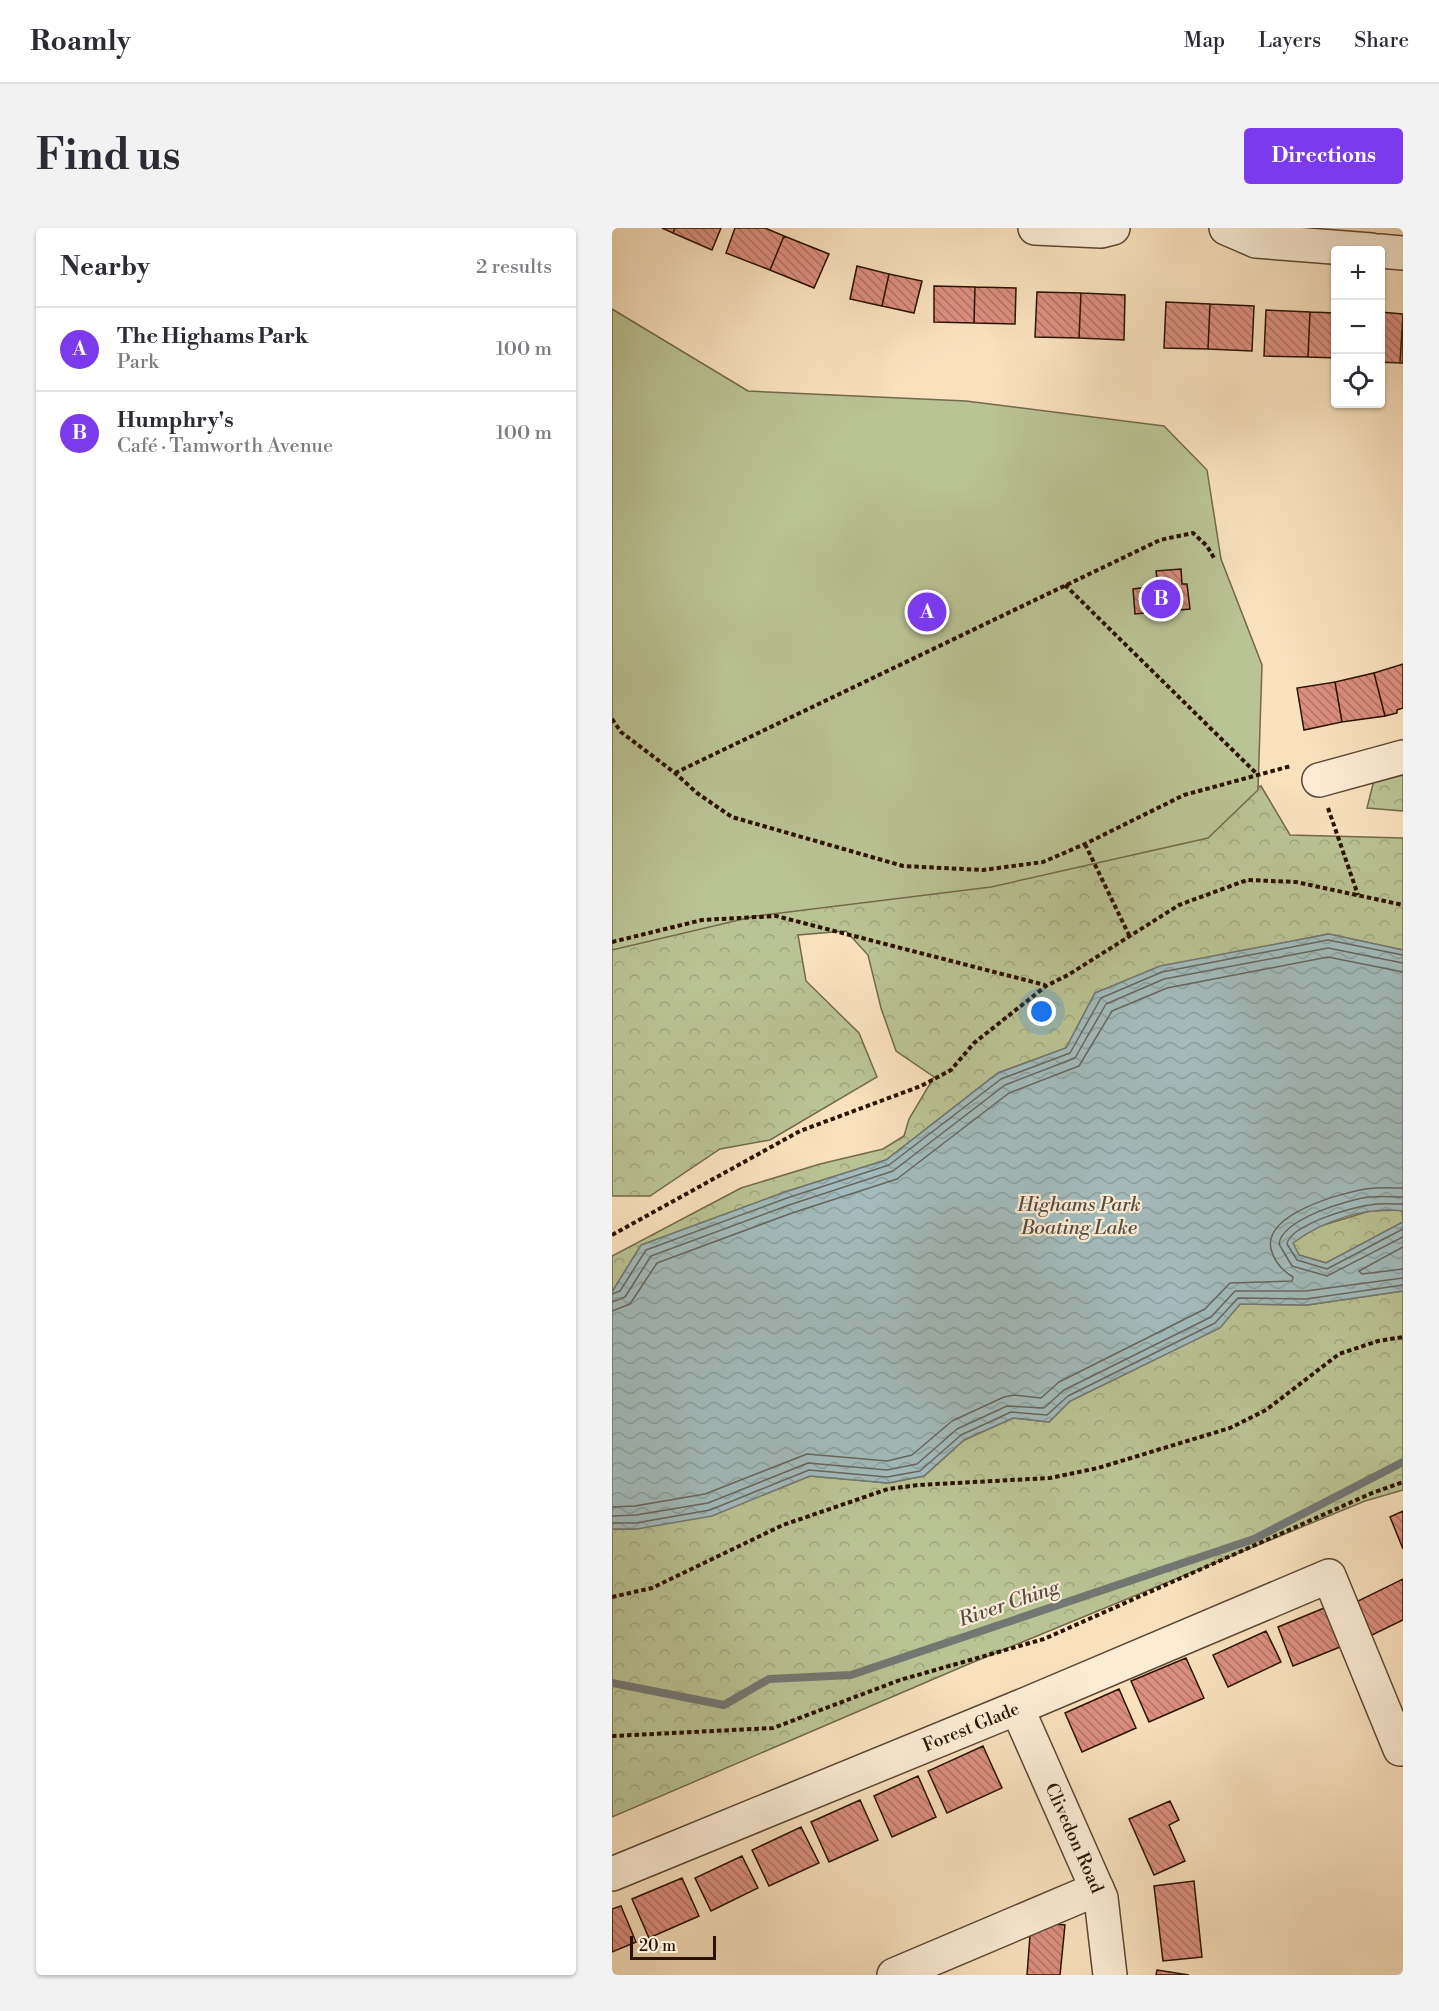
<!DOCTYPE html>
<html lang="en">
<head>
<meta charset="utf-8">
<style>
  :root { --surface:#fff; --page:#f2f2f3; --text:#2b2b33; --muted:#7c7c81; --line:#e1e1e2; --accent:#7c3aed }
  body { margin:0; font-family:"Libre Bodoni",serif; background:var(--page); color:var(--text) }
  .controls { position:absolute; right:18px; top:18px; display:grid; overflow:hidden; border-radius:6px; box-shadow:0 2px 4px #0004 }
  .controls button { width:54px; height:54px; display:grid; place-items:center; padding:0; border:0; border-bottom:2px solid var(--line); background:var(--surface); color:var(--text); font:30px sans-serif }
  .scale { position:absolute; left:18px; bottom:15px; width:86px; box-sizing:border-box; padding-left:6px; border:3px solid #2b1202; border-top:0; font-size:16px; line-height:21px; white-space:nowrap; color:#2b1202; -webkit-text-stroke:4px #fbecd5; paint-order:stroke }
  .you { position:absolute; left:430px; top:784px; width:21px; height:21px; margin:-15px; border:4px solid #fff; border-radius:50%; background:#1a73e8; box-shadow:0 0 0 9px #1a73e833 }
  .badge { display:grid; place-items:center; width:39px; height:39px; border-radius:50%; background:var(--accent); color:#fff; font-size:20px; font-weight:700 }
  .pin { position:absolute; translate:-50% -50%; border:3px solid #fff; box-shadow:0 2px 6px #0006 }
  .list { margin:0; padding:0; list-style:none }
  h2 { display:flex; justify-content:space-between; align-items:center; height:78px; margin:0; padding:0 24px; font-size:26px }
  h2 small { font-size:20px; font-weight:400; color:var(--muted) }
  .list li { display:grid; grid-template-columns:39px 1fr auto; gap:18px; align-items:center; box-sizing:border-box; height:84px; padding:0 24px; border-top:2px solid var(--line) }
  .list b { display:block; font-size:22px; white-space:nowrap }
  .list p { margin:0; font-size:20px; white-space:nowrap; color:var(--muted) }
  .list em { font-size:20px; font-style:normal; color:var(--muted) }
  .icon { flex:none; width:33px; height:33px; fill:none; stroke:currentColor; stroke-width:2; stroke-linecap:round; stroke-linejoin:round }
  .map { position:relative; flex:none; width:791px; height:1747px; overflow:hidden; border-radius:6px }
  header { display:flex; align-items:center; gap:36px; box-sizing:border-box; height:84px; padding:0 30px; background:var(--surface); border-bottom:2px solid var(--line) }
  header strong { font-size:28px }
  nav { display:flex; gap:33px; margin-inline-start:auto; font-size:21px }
  .intro { display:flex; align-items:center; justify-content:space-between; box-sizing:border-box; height:144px; padding:0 36px }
  h1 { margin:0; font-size:42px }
  .button { padding:15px 27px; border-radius:6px; background:var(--accent); color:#fff; font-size:21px; font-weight:700 }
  main { display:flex; gap:36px; padding:0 36px }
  aside { flex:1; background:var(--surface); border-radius:6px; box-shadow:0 2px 4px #0004 }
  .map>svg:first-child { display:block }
  .forest { fill:url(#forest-crowns); stroke:#726a4b; stroke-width:1.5 }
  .park { fill:#bac394; stroke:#726a4b; stroke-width:1.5 }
  .water { fill:url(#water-waves); stroke:#737772; stroke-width:1.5 }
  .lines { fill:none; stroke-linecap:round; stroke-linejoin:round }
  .shore { stroke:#67665f; stroke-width:1.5 }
  .stream { stroke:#737772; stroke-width:8 }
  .building { fill:url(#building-back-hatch); stroke:#2b1202; stroke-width:1.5 }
  .minor-casing { stroke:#5e4631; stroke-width:36 }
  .path { stroke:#2b1202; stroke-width:4; stroke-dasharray:4.5 3; stroke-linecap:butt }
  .minor { stroke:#fbecd5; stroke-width:33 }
  .labels { text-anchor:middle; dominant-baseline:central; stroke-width:4.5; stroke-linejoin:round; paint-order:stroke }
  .street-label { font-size:18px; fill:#2b1202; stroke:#fbecd5 }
  .water-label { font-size:20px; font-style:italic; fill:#554d43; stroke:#fbecd5 }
</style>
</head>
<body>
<header>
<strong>Roamly</strong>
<nav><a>Map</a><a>Layers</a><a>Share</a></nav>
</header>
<div class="intro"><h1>Find us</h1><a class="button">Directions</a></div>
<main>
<aside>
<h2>Nearby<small>2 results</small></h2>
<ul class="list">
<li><span class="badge">A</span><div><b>The Highams Park</b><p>Park</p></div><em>100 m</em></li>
<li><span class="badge">B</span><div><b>Humphry's</b><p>Café · Tamworth Avenue</p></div><em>100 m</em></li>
</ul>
</aside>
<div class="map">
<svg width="791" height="1747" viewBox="0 0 791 1747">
  <defs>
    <pattern id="forest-crowns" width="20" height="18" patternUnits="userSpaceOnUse" patternTransform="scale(1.5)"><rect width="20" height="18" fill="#bac394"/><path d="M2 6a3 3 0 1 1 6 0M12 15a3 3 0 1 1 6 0" fill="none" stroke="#a0a67e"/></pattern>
    <pattern id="water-waves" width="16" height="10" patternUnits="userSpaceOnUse" patternTransform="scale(1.5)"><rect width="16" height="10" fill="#a3bbbc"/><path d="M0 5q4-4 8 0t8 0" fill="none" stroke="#8ca0a0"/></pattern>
    <pattern id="building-back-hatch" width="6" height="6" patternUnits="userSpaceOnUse" patternTransform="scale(1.5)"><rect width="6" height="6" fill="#db8f7f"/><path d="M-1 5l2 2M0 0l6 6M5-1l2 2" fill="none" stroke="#b27366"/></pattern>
  </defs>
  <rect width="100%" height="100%" fill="#f9e1be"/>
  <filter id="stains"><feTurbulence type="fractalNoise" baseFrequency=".00333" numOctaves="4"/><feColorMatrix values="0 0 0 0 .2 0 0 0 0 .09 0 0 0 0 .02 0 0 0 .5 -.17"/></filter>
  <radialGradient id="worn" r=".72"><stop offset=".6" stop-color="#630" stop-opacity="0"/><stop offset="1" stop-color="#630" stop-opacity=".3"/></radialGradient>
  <path class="forest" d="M791 544V583L755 580 762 552Z
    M649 558 678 607 791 610V722L716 706 548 739 483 765 454 820 386 845 274 932 173 964 29 1017 0 1064V1028L129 960 208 936 271 921 292 908 297 891 322 849 284 823 269 780 256 727 234 703 186 707 194 753 247 805 265 849 158 912 108 921 38 968H0V657L353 659Z
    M758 983 790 982 791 994 714 1035 687 1027 680 1014 705 999Z
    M791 1063V1262L753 1273 352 1438 0 1589V1301H25L152 1266 198 1248 276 1255 312 1248 352 1212 401 1190 437 1194 458 1173 607 1100 628 1076 695 1077Z"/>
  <path class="park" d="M0 81 136 163 354 173 552 198 595 242 609 331 650 437 646 562 596 610 379 659 144 688 0 722Z"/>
  <path class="water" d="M717 706 791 722V983C754 978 710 993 681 1015L687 1027 714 1035 791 994V1063L695 1077 628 1076 608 1100 458 1173 437 1194 401 1190 352 1212 312 1248 276 1255 198 1248 100 1288 25 1301H0V1064L29 1017 173 964 274 932 386 845 454 820 483 765 548 738Z"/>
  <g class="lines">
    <path class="shore" d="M791 969C780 969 769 968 758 969 737 971 670 991 667 1016L680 1038 715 1048 791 1009
      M791 976C780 976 768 975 758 977 740 979 678 997 675 1016L685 1032 715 1041 791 1001
      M791 1019 747 1043 750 1046 791 1041
      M0 1066 8 1063 34 1022 175 970 277 937 389 851 458 825 489 770 550 744 716 712 791 727
      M0 1074 13 1069 39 1028 177 977 281 943 393 857 463 830 494 776 552 751 716 720 791 735
      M0 1083 18 1076 45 1035 180 985 285 951 397 865 467 838 500 783 555 760 716 729 791 744
      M0 1279 23 1278 93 1266 195 1226 275 1233 300 1227 340 1193 392 1169 402 1167 429 1170 447 1154 593 1081 618 1055 680 1053 681 1049C671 1043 662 1033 659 1021 651 986 729 965 754 961 766 959 779 960 791 960
      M0 1288 24 1287 96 1275 196 1235 275 1242 305 1236 345 1201 395 1178 432 1180 452 1162 599 1089 623 1063H694L791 1050
      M0 1295H24L98 1282 197 1242 275 1249 308 1243 349 1207 399 1184 435 1187 456 1168 603 1095 626 1070 694 1071 791 1057"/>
    <path class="stream" d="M0 1455 112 1477 157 1451 239 1447 642 1311 791 1234"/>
  </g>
  <path class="building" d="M50 0H63L61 5Z
    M63 0H109L100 22 61 5Z
    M123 0H153L172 8 158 42 114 25Z
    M172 8 217 26 202 60 158 42Z
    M245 38 277 46 270 78 238 71Z
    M277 46 310 53 302 85 270 78Z
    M322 58 363 59 362 95 322 94Z
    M363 59 404 60 403 96 362 95Z
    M425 64 469 65 467 110 423 109Z
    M469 65 513 67 512 112 467 110Z
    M554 74 598 76 596 121 552 120Z
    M598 76 642 78 640 123 596 121Z
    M654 82 698 84 696 129 652 128Z
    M698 84 724 85V130L696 129Z
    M768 84 791 86 788 135 768 134Z
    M791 89V135H788Z
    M569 341 570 356H575L578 381 523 386 521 361 546 358 544 343Z
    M791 436V480L785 482V485L773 488 762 445Z
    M762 445 773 488 730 494 723 454Z
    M723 454 730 494 692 502 685 460Z
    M791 1283V1321L778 1289Z
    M791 1351V1392L760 1407 744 1374Z
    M717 1378 733 1417 681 1438 666 1399Z
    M654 1403 669 1434 616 1459 601 1427Z
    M574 1430 592 1470 537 1494 519 1453Z
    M507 1461 524 1500 470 1524 453 1485Z
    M371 1518 390 1560 335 1585 316 1543Z
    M306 1548 324 1589 280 1609 262 1568Z
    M248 1572 266 1612 217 1634 199 1594Z
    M558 1573 567 1592 557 1597 573 1633 542 1647 517 1591Z
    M189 1599 207 1635 157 1658 140 1622Z
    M130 1628 146 1660 99 1683 83 1650Z
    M70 1650 87 1688 37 1710 20 1671Z
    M582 1653 590 1729 551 1733 542 1658Z
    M9 1678 24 1714 0 1724V1681Z
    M419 1694 453 1697 448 1747H415Z
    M545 1742 577 1747H544Z"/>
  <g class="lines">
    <g class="minor-casing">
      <g id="minor">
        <path d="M423 0 489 3 501 0"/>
        <path d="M614 0 644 13 759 22"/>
        <path d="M768 23 791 25"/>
        <path d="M707 552 791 529"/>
        <path id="s1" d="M405 1480 489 1670 498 1747"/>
        <path id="s2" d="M0 1646 405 1480 717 1348 788 1521 791 1519"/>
        <path d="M282 1747 485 1661"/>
      </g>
    </g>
    <path class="path" d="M453 357 645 546
      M0 491 9 504 63 545 85 565 120 589 291 638 371 642 431 634 473 616 572 567 679 538
      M63 545 548 312 581 305 595 318 602 330
      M716 580 746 667
      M473 616 517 707
      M0 714 90 692 164 688 433 757
      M0 1007 188 903 309 858 339 842 362 815 434 758 456 747 567 677 635 652 684 654 791 677
      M0 1369 40 1360 171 1297 276 1261 306 1257 438 1250 486 1240 618 1200 654 1182 727 1126 766 1113 791 1109
      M0 1508 161 1500 288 1452 432 1411 760 1265 791 1254"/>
    <use href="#minor" class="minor"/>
  </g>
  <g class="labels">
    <g class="street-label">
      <text stroke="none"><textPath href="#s2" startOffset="388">Forest Glade</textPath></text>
      <text stroke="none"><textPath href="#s1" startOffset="142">Clivedon Road</textPath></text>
    </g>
    <g class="water-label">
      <text x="467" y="977">Highams Park<tspan x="467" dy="23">Boating Lake</tspan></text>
      <text transform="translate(397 1376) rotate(-19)">River Ching</text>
    </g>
  </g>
  <rect width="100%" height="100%" filter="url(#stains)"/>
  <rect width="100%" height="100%" fill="url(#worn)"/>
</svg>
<div class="controls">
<button>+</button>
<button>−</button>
<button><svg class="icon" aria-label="locate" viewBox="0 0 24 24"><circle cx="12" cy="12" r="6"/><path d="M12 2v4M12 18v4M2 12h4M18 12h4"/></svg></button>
</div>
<div class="scale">20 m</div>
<div class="you"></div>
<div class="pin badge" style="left:315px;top:384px">A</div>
<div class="pin badge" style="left:549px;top:371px">B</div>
</div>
</main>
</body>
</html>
